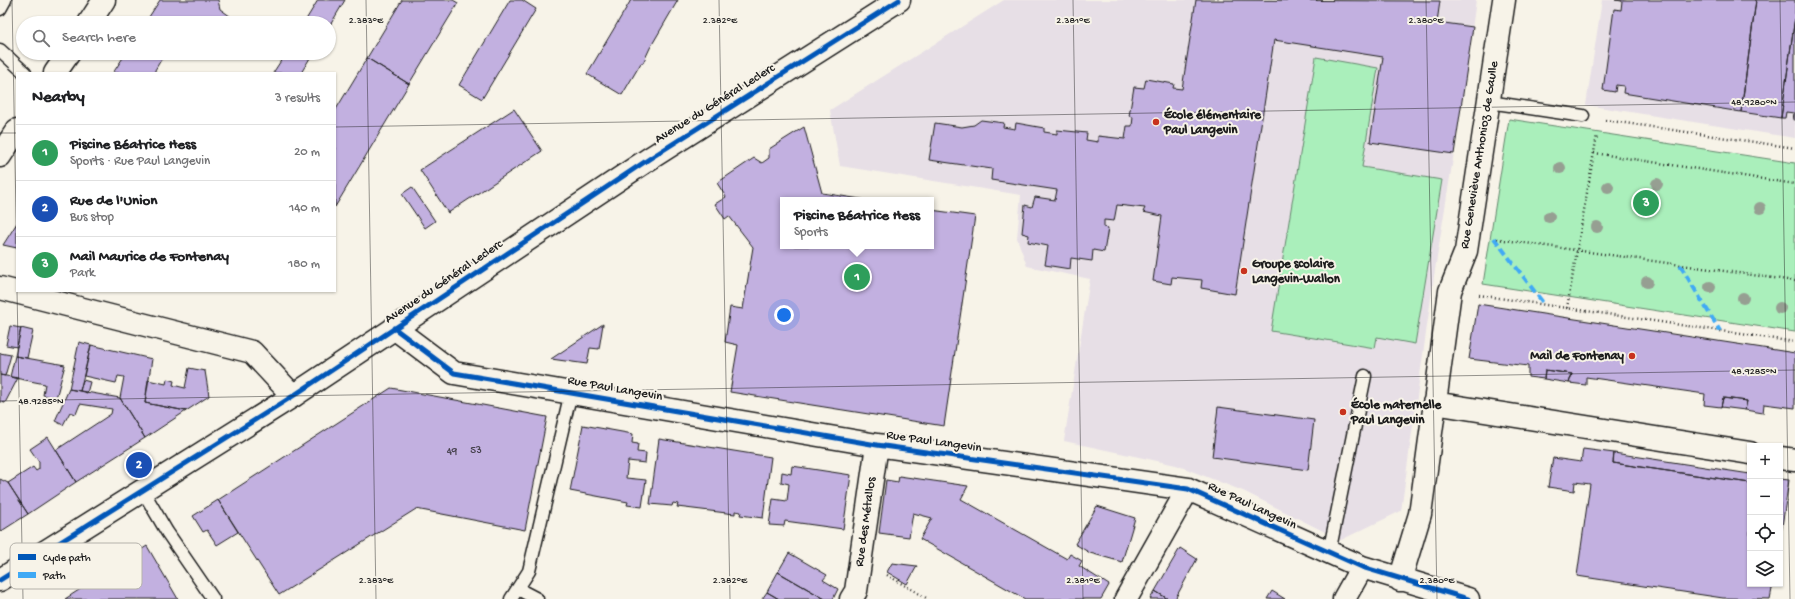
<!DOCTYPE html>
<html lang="en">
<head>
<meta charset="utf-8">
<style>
  :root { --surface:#fff; --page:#f6f6f6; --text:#202124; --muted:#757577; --line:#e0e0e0; --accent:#0b8043 }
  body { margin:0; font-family:"Gochi Hand",sans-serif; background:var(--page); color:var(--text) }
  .controls { position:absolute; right:12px; bottom:12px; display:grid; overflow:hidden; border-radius:0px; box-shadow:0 1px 3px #0004 }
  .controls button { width:36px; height:36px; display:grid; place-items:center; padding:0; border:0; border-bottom:1px solid var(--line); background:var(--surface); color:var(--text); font:20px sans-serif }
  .you { position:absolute; left:784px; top:315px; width:14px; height:14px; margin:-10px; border:3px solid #fff; border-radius:50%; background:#1a73e8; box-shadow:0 0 0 6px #1a73e833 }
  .badge { display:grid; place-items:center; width:26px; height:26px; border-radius:50%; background:var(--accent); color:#fff; font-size:13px; font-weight:700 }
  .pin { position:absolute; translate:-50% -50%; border:2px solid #fff; box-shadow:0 1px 4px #0006 }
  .popup { position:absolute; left:780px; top:197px; width:154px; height:52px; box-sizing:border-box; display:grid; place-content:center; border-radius:0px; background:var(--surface); filter:drop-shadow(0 1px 3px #0005); font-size:13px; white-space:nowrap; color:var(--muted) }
  .popup b { font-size:15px; color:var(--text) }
  .popup::after { content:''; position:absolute; left:50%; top:100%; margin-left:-8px; border:8px solid transparent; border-top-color:var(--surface) }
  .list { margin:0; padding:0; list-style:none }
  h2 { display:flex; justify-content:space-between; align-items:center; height:52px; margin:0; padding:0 16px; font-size:17px }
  h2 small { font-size:13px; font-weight:400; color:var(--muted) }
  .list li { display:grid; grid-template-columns:26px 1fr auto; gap:12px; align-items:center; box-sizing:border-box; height:56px; padding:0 16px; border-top:1px solid var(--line) }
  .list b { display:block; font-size:15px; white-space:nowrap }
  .list p { margin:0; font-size:13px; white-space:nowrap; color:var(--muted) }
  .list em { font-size:13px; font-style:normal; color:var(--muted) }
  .icon { flex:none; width:22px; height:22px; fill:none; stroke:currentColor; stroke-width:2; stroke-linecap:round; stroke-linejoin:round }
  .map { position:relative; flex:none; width:1795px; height:599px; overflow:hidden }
  .search { position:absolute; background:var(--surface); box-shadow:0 1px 3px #0004; left:16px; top:16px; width:320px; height:44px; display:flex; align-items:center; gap:10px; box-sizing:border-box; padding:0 14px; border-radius:22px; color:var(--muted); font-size:15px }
  .panel { position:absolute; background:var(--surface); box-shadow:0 1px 3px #0004; left:16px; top:72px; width:320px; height:220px; border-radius:0px }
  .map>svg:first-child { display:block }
  .built { fill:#e7dfe6 }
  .green { fill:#aaefbb; stroke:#63866c }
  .building { fill:#c2b0e0; stroke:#1c1c1c }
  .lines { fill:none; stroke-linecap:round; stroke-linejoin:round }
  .service-casing { stroke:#1c1c1c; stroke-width:15 }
  .minor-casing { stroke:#1c1c1c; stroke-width:25 }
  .secondary-casing { stroke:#1c1c1c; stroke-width:25 }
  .path { stroke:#1c1c1c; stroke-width:2.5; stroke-dasharray:1 3; stroke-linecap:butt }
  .service { stroke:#f7f3e8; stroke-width:12 }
  .minor { stroke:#f7f3e8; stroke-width:22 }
  .secondary { stroke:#f7f3e8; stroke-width:22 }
  .quiet { stroke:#3fa9f5; stroke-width:4; stroke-dasharray:8 4; stroke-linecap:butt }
  .cycleway-casing { stroke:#f7f3e8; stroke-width:8 }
  .cycleway { stroke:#0057b8; stroke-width:5 }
  .tree { fill:#969f92 }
  .ticks { fill:none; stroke:#1c1c1c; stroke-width:1; stroke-opacity:0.45 }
  .poi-dot { fill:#c8321e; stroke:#f7f3e8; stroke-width:1.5 }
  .labels { text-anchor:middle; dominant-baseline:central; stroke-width:4; stroke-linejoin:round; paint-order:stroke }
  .number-label { font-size:11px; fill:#46414d }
  .street-label { font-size:13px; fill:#1c1c1c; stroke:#f7f3e8 }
  .poi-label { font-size:13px; font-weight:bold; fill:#1c1c1c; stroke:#f7f3e8; text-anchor:start }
  .key { fill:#f7f3e8; stroke:#b5b2ab; stroke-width:1 }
  .key-label { font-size:11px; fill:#1c1c1c }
  .ticks-label { font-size:10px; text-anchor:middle; fill:#1c1c1c; stroke:#f7f3e8; stroke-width:4; stroke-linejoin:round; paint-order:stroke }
</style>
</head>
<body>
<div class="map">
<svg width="1795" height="599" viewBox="0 0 1795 599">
  <rect width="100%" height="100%" fill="#f7f3e8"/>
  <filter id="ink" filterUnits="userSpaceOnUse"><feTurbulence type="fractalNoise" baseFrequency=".025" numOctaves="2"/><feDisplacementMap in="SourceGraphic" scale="8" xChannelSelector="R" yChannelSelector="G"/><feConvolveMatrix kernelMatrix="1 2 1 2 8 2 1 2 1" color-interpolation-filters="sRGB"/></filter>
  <g filter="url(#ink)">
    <path class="built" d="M1004 0H1476L1462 103 1434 276 1401 511 1341 540 1243 491 1176 465 1064 441 1090 279 1027 266 1017 238 1021 195 840 166 830 110Z
      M1602 0H1795V138L1586 105Z"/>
    <path class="green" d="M1316 57 1378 68 1362 167 1442 180 1415 344 1377 337 1375 348 1271 331Z
      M1509 119 1795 163V332L1483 284Z"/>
    <path class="building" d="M160 0H218L220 9 234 19 232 23H145Z
      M318 0H345L329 27V23H304Z
      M402 0H453L458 3 409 84 367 58Z
      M510 0H522L536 9 482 99 459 85Z
      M631 0H678L650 48 643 63H641L622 95 587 74Z
      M1196 0 1440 1 1437 22 1473 27 1454 154 1370 142 1383 57 1274 40 1235 294 1201 288 1202 280 1172 277 1171 284 1153 281 1162 216 1143 212 1145 208 1117 205 1114 221 1104 220V227L1108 228 1104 252 1093 250 1092 261 1071 258 1070 269 1045 265 1048 246 1028 242 1029 235 1022 233 1025 205 1032 207 1035 197 1055 200 1057 190 991 180 992 169 929 160 935 123 962 127 974 125 981 120 1004 123 1003 127 1015 129 1016 123 1044 128V132L1057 134V130L1087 133 1086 140 1098 142V136L1125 139 1127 126H1132L1133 117 1129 116 1134 87 1144 88 1146 79 1174 84 1173 88 1182 89Z
      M1615 0H1756L1741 112 1623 93 1624 86 1616 85 1615 92 1603 90 1614 9 1621 10 1622 1Z
      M1756 0H1795V17L1781 118 1741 112Z
      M1795 17V120H1793L1794 113 1786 112 1785 118H1781Z
      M126 53H165L155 70V73H113Z
      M286 53H313L301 73H273Z
      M367 58 409 84 335 207V111Z
      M514 109 542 151 448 213 420 170Z
      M804 127 822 193 867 200H783V246H931V210L975 216 944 426 730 392 738 345 725 342 730 307 743 309 753 247 729 216 725 219 715 204 726 197 717 183 754 158 762 163 769 158V149Z
      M412 187 435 221 425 228 402 194Z
      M17 223V248L3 245Z
      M1478 304 1795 353V408L1764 404 1763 413 1745 410 1747 401 1723 398 1721 407 1704 405 1705 394 1586 377V385L1569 383 1572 374 1545 370 1544 379 1528 377V366L1469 359Z
      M603 324 599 349 590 348 587 364 551 359Z
      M10 326 21 328 17 347 6 345Z
      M21 328 33 331 27 358 15 356Z
      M79 342 91 345 80 391 69 389Z
      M91 345 152 359 145 403 186 411 145 438 120 398 124 377 118 376 116 383 84 376Z
      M0 353 11 355 5 376 0 375Z
      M15 356 65 365 56 398 43 395 45 384 10 377Z
      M189 368 205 371 209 396 186 411 145 403 148 380 166 384 167 379 174 381 173 385 185 388Z
      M1545 370 1572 374 1569 383 1544 379Z
      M0 375 18 378 5 403 0 402Z
      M83 380 90 382 87 393 80 391Z
      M391 388 547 417 525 530 416 509 279 595 218 500Z
      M69 389 120 398 145 438 76 482 56 450 111 414 112 409 80 404 76 414 70 412 63 425 55 421Z
      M1723 398 1747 401 1745 410 1721 407Z
      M1218 407 1314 420 1308 470 1212 457Z
      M583 425 633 434 632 443 638 444 637 452 646 453 645 463 628 461 626 478 646 480 642 507 627 505 628 502 570 491Z
      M48 437 76 482 28 514 8 483 33 467 36 471 39 469V462L30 449Z
      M659 439 771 457 763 518 740 515 741 512 735 511V514L677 507 678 504 673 503 672 506 650 504Z
      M1583 449 1614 453 1613 463 1750 483V584H1773L1770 599 1723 598 1577 576 1590 484 1575 482 1574 491 1548 487 1553 458 1581 462Z
      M1614 453 1750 474V483L1613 463Z
      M792 466 851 475 843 529 785 521 784 526 769 525 773 499 787 501 789 484 781 482 782 472 791 474Z
      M899 476 968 486 961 499 1067 559 1070 554 1082 561 1079 566 1109 585 1101 599H1025L920 539 932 518 913 513 909 537 879 533 886 480 898 482Z
      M0 479 8 483 28 514 0 532Z
      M1780 479 1789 480 1780 540Z
      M218 500 238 532 217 545 207 530 203 532 193 516Z
      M1097 506 1135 518 1122 562 1090 553 1075 544Z
      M147 546 178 599H65Z
      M1180 548 1197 559 1175 599H1168L1155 591Z
      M789 553 827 575 823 580 838 589 833 599H825L778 572Z
      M892 563 917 566 907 584 887 572Z
      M778 572 825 599H779L767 592Z
      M1155 591 1168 599H1150Z
      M1272 591 1285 599H1267Z
      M767 592 779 599H762Z"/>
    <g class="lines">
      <g class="service-casing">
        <path id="service" d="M0 9 5 0
          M0 50 25 73
          M1489 102 1583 116
          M143 491 167 532 213 599
          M1329 553 1365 376
          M518 589 537 599
          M511 599 529 571 571 392"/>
      </g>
      <g class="minor-casing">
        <path id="minor" d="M89 23 104 0
          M55 73 69 53
          M0 156 17 130
          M0 288 252 352 293 396
          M394 328 454 373 877 445 1188 489 1362 567 1468 599
          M1434 403 1750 453
          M1780 458 1795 460
          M1400 580 1420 514 1450 291 1466 251 1504 0
          M851 599 856 591 877 445
          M1126 599 1188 489
          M1344 599 1362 567"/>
      </g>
      <g class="secondary-casing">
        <path id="secondary" d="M0 580 293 396 649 159 899 0"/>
      </g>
      <path class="path" d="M1605 120 1795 148
        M1594 153 1795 184
        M1497 239 1795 281
        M1479 295 1795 342
        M1567 308 1597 135
        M887 575 928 599"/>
      <use href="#service" class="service"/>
      <use href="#minor" class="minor"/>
      <use href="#secondary" class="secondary"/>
      <path class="quiet" d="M1494 238 1544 304
        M1680 265 1720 331"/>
      <g class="cycleway-casing">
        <path id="cycleway" d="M394 328 454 373 877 445 1188 489 1362 567 1468 599
          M0 580 293 396 649 159 899 0"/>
      </g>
      <use href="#cycleway" class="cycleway"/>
    </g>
    <g class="tree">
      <circle cx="1560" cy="168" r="6"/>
      <circle cx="1657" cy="184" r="6"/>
      <circle cx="1608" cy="187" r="6"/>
      <circle cx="1760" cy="208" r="6"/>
      <circle cx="1549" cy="217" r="6"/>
      <circle cx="1597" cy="227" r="6"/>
      <circle cx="1647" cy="282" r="6"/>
      <circle cx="1710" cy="287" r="6"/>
      <circle cx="1743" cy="298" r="6"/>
      <circle cx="1780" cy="308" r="6"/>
    </g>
  </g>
  <path class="ticks" d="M12 0 17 267M366 0 376 599M719 0 730 599M1073 0 1083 599M1426 0 1437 599M1780 0 1790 599M335 127 1795 102M0 133H17M17 291 23 599M0 401 1795 370"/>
  <g class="poi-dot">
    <circle cx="1156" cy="122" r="4"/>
    <circle cx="1244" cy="271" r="4"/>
    <circle cx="1632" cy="356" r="4"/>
    <circle cx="1343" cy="412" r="4"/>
  </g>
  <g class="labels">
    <g class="number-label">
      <text x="476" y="451">53</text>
      <text x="452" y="452">49</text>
    </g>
    <g class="street-label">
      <text transform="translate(715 104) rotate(-32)">Avenue du Général Leclerc</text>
      <text transform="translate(1480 155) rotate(-81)">Rue Geneviève Anthonioz de Gaulle</text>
      <text transform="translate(444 282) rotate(-34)">Avenue du Général Leclerc</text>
      <text transform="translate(615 389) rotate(10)">Rue Paul Langevin</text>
      <text transform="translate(934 442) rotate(8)">Rue Paul Langevin</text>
      <text transform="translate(1252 506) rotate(25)">Rue Paul Langevin</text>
      <text transform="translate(866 522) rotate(-82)">Rue des Métallos</text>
    </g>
    <g class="poi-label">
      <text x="1164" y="115">École élémentaire<tspan x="1164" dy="15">Paul Langevin</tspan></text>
      <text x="1252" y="264">Groupe scolaire<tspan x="1252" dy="15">Langevin-Wallon</tspan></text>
      <text x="1624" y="356" text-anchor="end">Mail de Fontenay</text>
      <text x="1351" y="405">École maternelle<tspan x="1351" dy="15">Paul Langevin</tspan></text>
    </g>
  </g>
  <rect x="10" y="543" width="132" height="46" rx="6" class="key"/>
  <rect x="18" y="554" width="18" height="6" fill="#0057b8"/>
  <rect x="18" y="572" width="18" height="6" fill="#3fa9f5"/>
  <g class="key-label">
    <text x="43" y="561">Cycle path</text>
    <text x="43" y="579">Path</text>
  </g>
  <g class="ticks-label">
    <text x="366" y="23">2.383°E</text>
    <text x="720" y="23">2.382°E</text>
    <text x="1073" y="23">2.381°E</text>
    <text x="1426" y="23">2.380°E</text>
    <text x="1754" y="105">48.9280°N</text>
    <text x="1754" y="374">48.9285°N</text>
    <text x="41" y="404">48.9285°N</text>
    <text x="376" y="583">2.383°E</text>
    <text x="730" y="583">2.382°E</text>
    <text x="1083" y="583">2.381°E</text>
    <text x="1437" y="583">2.380°E</text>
  </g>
</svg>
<div class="controls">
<button>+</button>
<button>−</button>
<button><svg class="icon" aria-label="locate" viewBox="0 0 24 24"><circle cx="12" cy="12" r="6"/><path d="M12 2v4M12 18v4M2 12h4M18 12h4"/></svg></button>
<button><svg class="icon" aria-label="layers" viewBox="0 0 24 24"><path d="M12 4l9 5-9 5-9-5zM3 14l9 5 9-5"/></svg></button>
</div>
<div class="you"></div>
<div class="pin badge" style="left:857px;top:277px;background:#2e9e5b">1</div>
<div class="popup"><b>Piscine Béatrice Hess</b>Sports</div>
<div class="pin badge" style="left:139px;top:465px;background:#1a4fb4">2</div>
<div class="pin badge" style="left:1646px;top:203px;background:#2e9e5b">3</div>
<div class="search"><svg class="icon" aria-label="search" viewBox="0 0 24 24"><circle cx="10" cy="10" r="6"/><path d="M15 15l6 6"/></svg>Search here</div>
<section class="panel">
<h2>Nearby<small>3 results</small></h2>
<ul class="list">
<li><span class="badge" style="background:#2e9e5b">1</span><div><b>Piscine Béatrice Hess</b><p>Sports · Rue Paul Langevin</p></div><em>20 m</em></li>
<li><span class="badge" style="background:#1a4fb4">2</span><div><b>Rue de l'Union</b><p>Bus stop</p></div><em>140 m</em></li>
<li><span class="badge" style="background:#2e9e5b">3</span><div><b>Mail Maurice de Fontenay</b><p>Park</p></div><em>180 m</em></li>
</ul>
</section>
</div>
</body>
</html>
